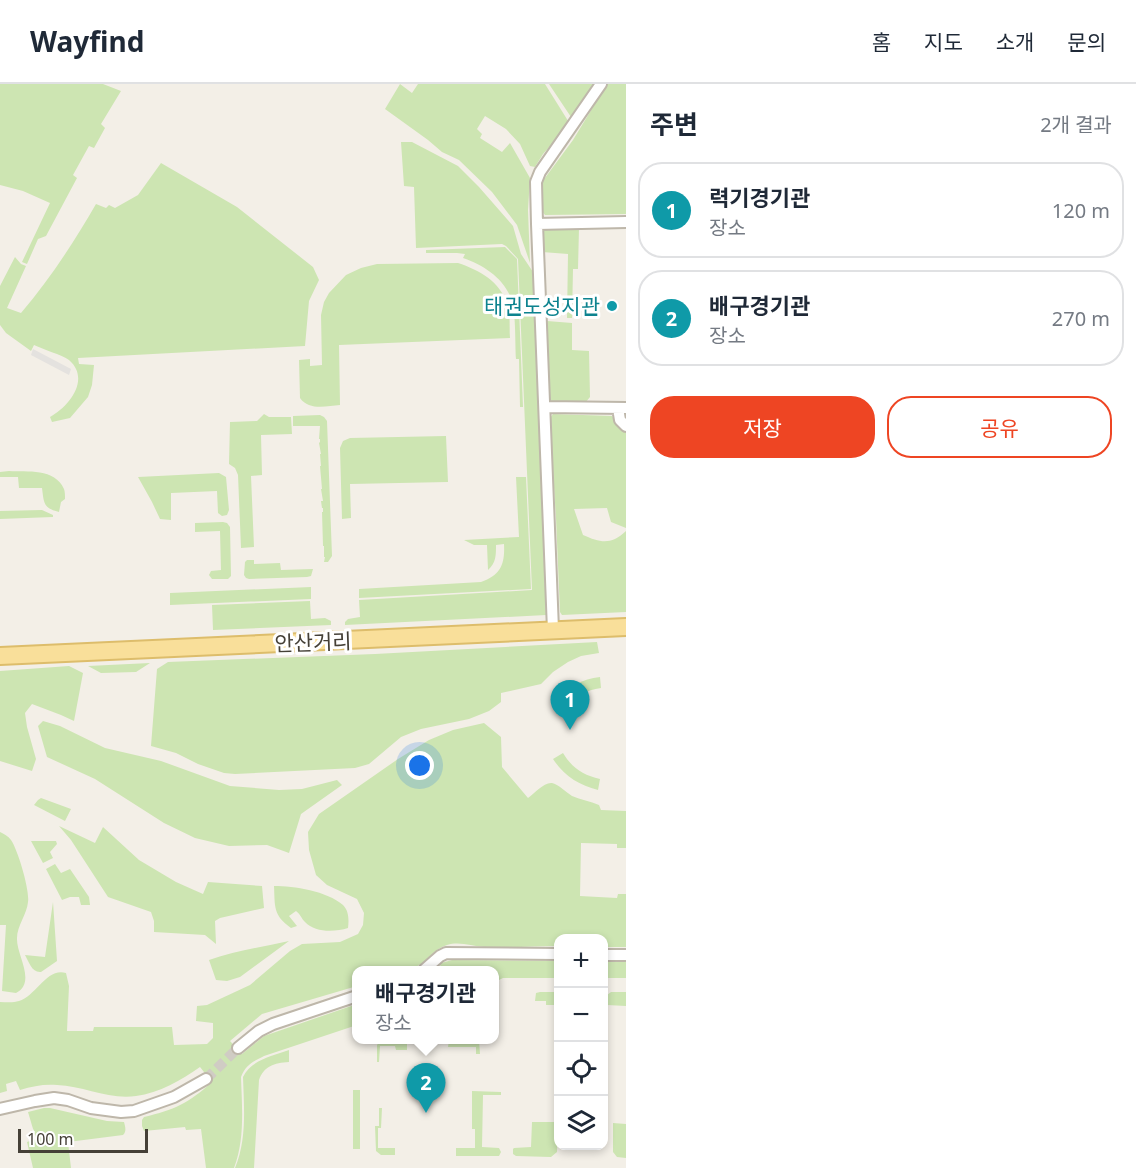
<!DOCTYPE html>
<html lang="ko">
<head>
<meta charset="utf-8">
<style>
  :root { --surface:#fff; --page:#f2f2f3; --text:#1f2937; --muted:#747a83; --line:#e0e1e3; --accent:#ee4523 }
  body { margin:0; font-family:"Noto Sans","Noto Sans KR",sans-serif; background:var(--page); color:var(--text) }
  .controls { position:absolute; right:18px; bottom:18px; display:grid; overflow:hidden; border-radius:12px; box-shadow:0 3px 9px #0003 }
  .controls button { width:54px; height:54px; display:grid; place-items:center; padding:0; border:0; border-bottom:2px solid var(--line); background:var(--surface); color:var(--text); font:30px sans-serif }
  .scale { position:absolute; left:18px; bottom:15px; width:130px; box-sizing:border-box; padding-left:6px; border:3px solid #454037; border-top:0; font-size:16px; line-height:21px; white-space:nowrap; color:#454037; -webkit-text-stroke:4px #fff; paint-order:stroke }
  .you { position:absolute; left:420px; top:682px; width:21px; height:21px; margin:-15px; border:4px solid #fff; border-radius:50%; background:#1a73e8; box-shadow:0 0 0 9px #1a73e833 }
  .badge { display:grid; place-items:center; width:39px; height:39px; border-radius:50%; background:var(--accent); color:#fff; font-size:20px; font-weight:700 }
  .pin { position:absolute; translate:-50% -50px; filter:drop-shadow(0 2px 3px #0008) }
  .pin::after { content:''; position:absolute; top:32px; width:21px; height:18px; background:inherit; clip-path:polygon(0 0,100% 0,50% 100%) }
  .popup { position:absolute; left:352px; top:882px; width:147px; height:78px; box-sizing:border-box; display:grid; place-content:center; border-radius:12px; background:var(--surface); filter:drop-shadow(0 2px 4px #0005); font-size:20px; white-space:nowrap; color:var(--muted) }
  .popup b { font-size:22px; color:var(--text) }
  .popup::after { content:''; position:absolute; left:50%; top:100%; margin-left:-12px; border:12px solid transparent; border-top-color:var(--surface) }
  .list { margin:0; padding:0; list-style:none }
  h2 { display:flex; justify-content:space-between; align-items:center; height:78px; margin:0; padding:0 24px; font-size:26px }
  h2 small { font-size:20px; font-weight:400; color:var(--muted) }
  .list li { display:grid; grid-template-columns:39px 1fr auto; gap:18px; align-items:center; box-sizing:border-box; height:96px; margin:0 12px 12px; padding:0 12px; border:2px solid var(--line); border-radius:24px }
  .list b { display:block; font-size:22px; white-space:nowrap }
  .list p { margin:0; font-size:20px; white-space:nowrap; color:var(--muted) }
  .list em { font-size:20px; font-style:normal; color:var(--muted) }
  .actions { display:flex; gap:12px; padding:18px 24px }
  .actions a { flex:1; padding:14px 0; border:2px solid var(--accent); border-radius:24px; text-align:center; font-size:21px; color:var(--accent) }
  .actions .main { background:var(--accent); color:#fff }
  .icon { flex:none; width:33px; height:33px; fill:none; stroke:currentColor; stroke-width:2; stroke-linecap:round; stroke-linejoin:round }
  .map { position:relative; flex:none; width:626px; height:1084px; overflow:hidden }
  header { display:flex; align-items:center; gap:36px; box-sizing:border-box; height:84px; padding:0 30px; background:var(--surface); border-bottom:2px solid var(--line) }
  header strong { font-size:28px }
  nav { display:flex; gap:33px; margin-inline-start:auto; font-size:21px }
  main { display:flex }
  aside { flex:1; background:var(--surface) }
  .map>svg:first-child { display:block }
  .green { fill:#cde5b2 }
  .parking { fill:#e4e2df }
  .lines { fill:none; stroke-linecap:round; stroke-linejoin:round }
  .minor-tunnel { stroke:#d0ccc4; stroke-width:10; stroke-dasharray:10 5; stroke-linecap:butt }
  .minor-casing { stroke:#beb7aa; stroke-width:14 }
  .primary-casing { stroke:#ddbd6b; stroke-width:20 }
  .minor { stroke:#fff; stroke-width:10 }
  .primary { stroke:#f9df9a; stroke-width:16 }
  .culture-dot { fill:#0f9aa8; stroke:#fff; stroke-width:2 }
  .labels { text-anchor:middle; dominant-baseline:central; stroke-width:6; stroke-linejoin:round; paint-order:stroke }
  .culture-label { font-size:21px; fill:#0d838f; stroke:#fff; text-anchor:end }
  .street-label { font-size:21px; fill:#454037; stroke:#fff }
</style>
</head>
<body>
<header>
<strong>Wayfind</strong>
<nav><a>홈</a><a>지도</a><a>소개</a><a>문의</a></nav>
</header>
<main>
<div class="map">
<svg width="626" height="1084" viewBox="0 0 626 1084">
  <rect width="100%" height="100%" fill="#f3efe7"/>
  <path class="green" d="M0 0H103L121 7 101 40 105 44 94 64 89 62 73 91 77 94 46 152 38 155 27 180 22 178 50 119 23 107 0 101Z
    M400 0 412 9 418 0H545L570 40 543 70 535 83 530 82 520 60 506 45 485 32 477 45 482 50 480 54 502 68 510 59 530 94 528 126 530 179 517 141 492 108 459 76 442 68 428 56 385 25Z
    M549 0H596L573 36Z
    M607 0H626V130L545 131 541 126 540 109 542 98 573 56Z
    M401 58H412L458 82 479 103 513 142 521 170 533 188 546 531 345 541V538L348 535 360 533 359 516 532 506 518 175 506 162 502 160 416 164 414 103 404 102Z
    M161 79 237 123 313 183 319 196 309 217 305 262 78 274 79 280 94 281 92 301 88 313 70 334 52 338 50 333C69 323 91 295 69 276 62 271 42 265 34 261L31 267 6 249 0 241V202L15 173 21 180 26 182 7 224 21 229C50 195 74 158 96 120L106 124 109 121 115 124 138 111Z
    M543 144H579L578 185H573L572 234H567L568 170 542 168V147Z
    M505 163 517 175 523 323H520L519 275H516C515 260 516 231 512 217 505 195 484 181 463 174L465 170 457 169H426V166Z
    M458 179C479 186 500 197 507 220 511 230 509 244 510 254L339 261 340 321C327 322 309 327 300 314L299 276 310 275V282L322 281 321 231 324 218 329 209 346 191 361 184 377 180Z
    M547 237 572 239V266L589 267 590 313 585 319 552 318 550 316 546 238Z
    M264 330 269 333H291L292 350 261 351 262 391 251 392 254 463 241 464 238 391 235 384 229 380 230 338 257 337Z
    M553 330 612 332C616 339 619 343 626 347V444L611 438 607 424 574 425 583 451C601 459 611 461 626 447V528L562 531 560 528 556 434 550 341V334Z
    M320 331 324 333 327 337 332 472 328 478H324L325 473H324V462H323L322 428H323V424H322L321 417H323L321 405H322L320 382H321L320 370H321L319 359 320 358V355H319L320 342H293V332Z
    M446 352 448 398 350 400 351 434 342 435 340 364 343 357 350 354Z
    M9 387C27 388 55 384 64 405 65 408 65 411 65 415L61 418 59 428C43 424 44 419 42 404H19L18 393H0V388Z
    M219 389 226 393 229 426 227 431 222 432 218 429 217 407 171 409V436L160 435 152 418 138 393Z
    M516 393H526L531 505 359 514V505L481 498C501 491 505 480 504 460L496 461C496 471 496 479 488 486L487 461H474L464 456 519 453Z
    M42 426 53 431V433L0 435V427Z
    M223 438 227 439 230 443 231 492 228 495H212L209 491 211 487 221 486 220 447 195 448V439Z
    M247 476H254V480L280 479 281 486 313 485 311 492 307 493 249 495 246 494 244 491 245 478Z
    M311 503V515L170 521V509Z
    M310 517 311 535 325 534 331 537V541L213 546 212 521Z
    M597 558 599 569 581 572 568 578 553 588 541 600 501 609V618L489 627 469 635 421 645 401 653 369 680 355 684 235 690 224 689 198 680 176 669 151 662 157 585 168 578 375 570Z
    M150 579 136 588 101 589 88 582Z
    M69 582 83 589 74 637 61 631 32 620 25 629 27 643 36 675 32 687 0 677V587Z
    M600 593 601 604C586 606 576 612 567 624L560 623 558 616C569 602 582 595 600 593Z
    M43 637 60 642 105 664 161 677 230 702 279 706 302 705 337 696 342 701 301 730 289 769 267 761 229 762 195 754 164 739 95 695 47 673 38 642Z
    M484 639 501 653 502 683 528 714C534 710 544 698 552 699 558 700 566 708 572 712 581 716 590 717 599 721L601 726 626 727V764H617V760L581 759 580 812 617 814 618 810H626V863H604V854H558V862C534 862 509 864 484 863 472 862 459 857 447 861 436 864 430 873 421 880 404 891 377 886 357 886V902L262 930 230 957 242 970 264 952 357 920V941L264 972C253 978 246 980 241 993 242 1024 245 1055 234 1084H206L201 1045 186 1046 185 1043 144 1047 142 1042V1036L144 1033C174 1026 189 1019 212 998L200 983C182 996 159 1009 136 1012 109 1016 84 1002 57 1001 44 1000 33 1002 20 1006L16 997 6 1000 7 1007 0 1009V918C6 918 13 919 19 917 36 912 47 883 66 889L69 902 67 947H93L94 943H172L174 961 207 960 213 954V939L196 937 197 922 207 921 250 901 290 867 302 860 340 858 358 850 363 841 364 829 357 815 327 801 316 791 309 766 308 748 319 730 398 675 429 656 453 646Z
    M563 669C572 684 583 691 600 695L598 706C579 701 564 692 553 675Z
    M41 714 71 725 65 737 34 721 38 716Z
    M59 742 95 759 103 743 139 776 176 798 203 810 208 798 262 802 264 824 220 834 215 837 216 860 205 851 154 848V837L151 828 108 813 71 756Z
    M0 748C4 750 8 752 11 756 18 766 30 807 28 818 27 830 17 842 17 854 16 871 37 898 16 909L2 907 6 841H0Z
    M31 757H56L57 760 50 768 53 774 43 779Z
    M55 780 61 789 70 785 89 813 90 821H81L79 813H70L62 816 46 785Z
    M274 802C294 802 327 807 343 821 349 827 349 836 348 844 335 848 315 849 305 838 301 834 301 831 296 827L289 832 297 842 291 844C273 831 275 823 274 802Z
    M53 818 57 877 41 888C32 889 29 878 25 871L45 873Z
    M289 857 240 893 227 897 216 896 209 876C235 867 262 863 289 857Z
    M452 876 558 877V894H503L495 898V886H439L441 879Z
    M604 877H626V894H604Z
    M540 908H558V921H546V917H535L536 909Z
    M611 908H626V922L607 921V911Z
    M381 956H407V966H396L395 962H380L379 978H377V961Z
    M449 956H479L480 970H476V963H448Z
    M289 966V978C274 979 264 982 259 996L254 1084H235C247 1055 244 1024 243 993 251 976 272 972 289 966Z
    M353 1006H360V1065H353Z
    M472 1007 501 1008V1011H483L482 1063 499 1064 501 1068 499 1072H456V1064H475V1045H472Z
    M44 1024H50L107 1037 124 1038C125 1042 127 1047 123 1051L68 1058 71 1084H33L27 1058 36 1055 28 1028Z
    M379 1024H382L381 1044H378V1064H395V1071H381L376 1067 375 1042H379Z
    M532 1038H558L557 1068 551 1073 516 1072 513 1070V1065L514 1064 531 1063Z
    M613 1039 626 1040V1074L617 1073 613 1068Z"/>
  <path class="parking" d="M33 265 71 285 69 291 31 271Z"/>
  <g class="lines">
    <path class="minor-tunnel" d="M206 995 238 964"/>
    <g class="minor-casing">
      <path id="minor" d="M537 140 626 138
        M545 323 626 324
        M618 324 620 336 626 342
        M553 546 537 140 536 98 540 88 601 0
        M604 871H626
        M424 886 440 872 446 869 558 870
        M238 964 259 947 273 940 357 912
        M0 1025 35 1017 54 1014 68 1016 91 1024 121 1028 134 1027 174 1013 206 995"/>
    </g>
    <g class="primary-casing">
      <path id="primary" d="M0 572 626 543"/>
    </g>
    <use href="#minor" class="minor"/>
    <use href="#primary" class="primary"/>
  </g>
  <circle class="culture-dot" cx="612" cy="222" r="6"/>
  <g class="labels">
    <g class="culture-label">
      <text x="600" y="222">태권도성지관</text>
    </g>
    <g class="street-label">
      <text transform="translate(313 558) rotate(-2)">안산거리</text>
    </g>
  </g>
</svg>
<div class="controls">
<button>+</button>
<button>−</button>
<button><svg class="icon" aria-label="locate" viewBox="0 0 24 24"><circle cx="12" cy="12" r="6"/><path d="M12 2v4M12 18v4M2 12h4M18 12h4"/></svg></button>
<button><svg class="icon" aria-label="layers" viewBox="0 0 24 24"><path d="M12 4l9 5-9 5-9-5zM3 14l9 5 9-5"/></svg></button>
</div>
<div class="scale">100 m</div>
<div class="you"></div>
<div class="pin badge" style="left:570px;top:646px;background:#0f9aa8">1</div>
<div class="pin badge" style="left:426px;top:1029px;background:#0f9aa8">2</div>
<div class="popup"><b>배구경기관</b>장소</div>
</div>
<aside>
<h2>주변<small>2개 결과</small></h2>
<ul class="list">
<li><span class="badge" style="background:#0f9aa8">1</span><div><b>력기경기관</b><p>장소</p></div><em>120 m</em></li>
<li><span class="badge" style="background:#0f9aa8">2</span><div><b>배구경기관</b><p>장소</p></div><em>270 m</em></li>
</ul>
<div class="actions"><a class="main">저장</a><a>공유</a></div>
</aside>
</main>
</body>
</html>
